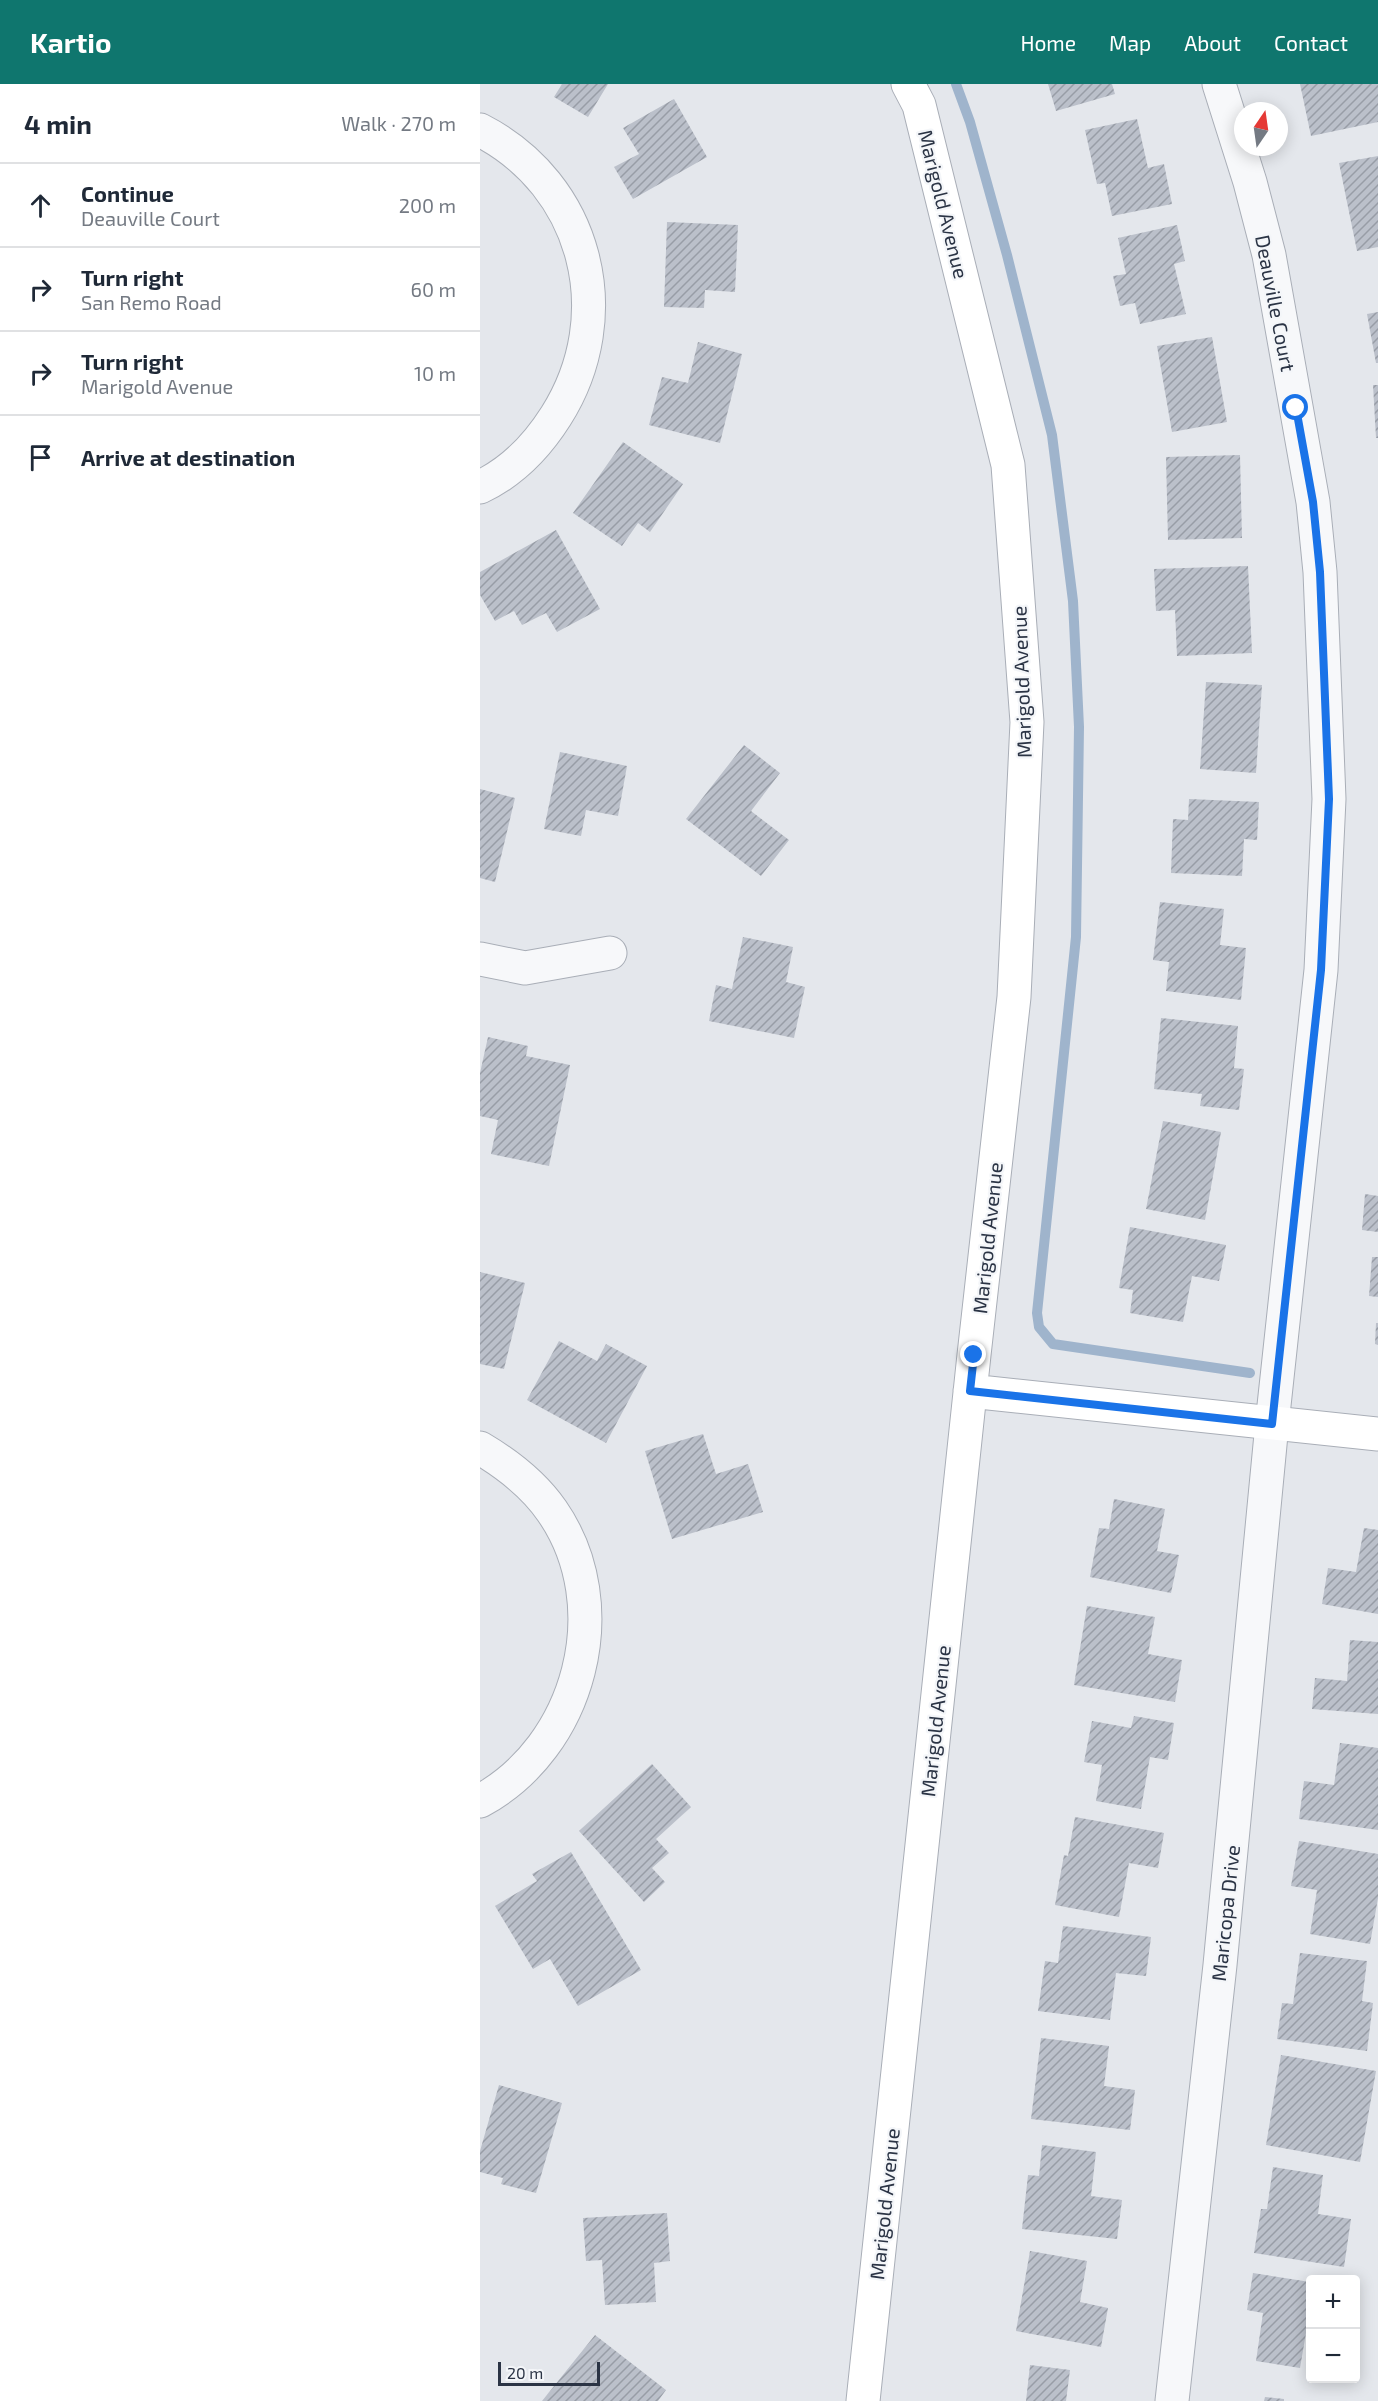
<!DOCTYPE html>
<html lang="en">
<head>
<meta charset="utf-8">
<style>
  :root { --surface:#fff; --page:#f6f6f7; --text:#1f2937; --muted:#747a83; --line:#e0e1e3; --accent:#0f766e }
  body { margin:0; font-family:"Exo 2",sans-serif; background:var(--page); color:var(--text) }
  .controls { position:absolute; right:18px; bottom:18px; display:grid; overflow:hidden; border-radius:6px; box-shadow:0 3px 15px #0003 }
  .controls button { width:54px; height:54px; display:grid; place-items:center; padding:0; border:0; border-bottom:2px solid var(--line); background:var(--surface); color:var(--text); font:30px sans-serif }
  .compass { position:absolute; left:754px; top:18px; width:54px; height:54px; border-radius:50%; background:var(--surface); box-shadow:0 3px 15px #0003; rotate:13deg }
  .scale { position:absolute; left:18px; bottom:15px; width:102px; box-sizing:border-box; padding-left:6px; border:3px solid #2b3445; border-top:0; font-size:16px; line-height:21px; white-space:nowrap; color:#2b3445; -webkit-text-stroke:4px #f4f6f9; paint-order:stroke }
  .stop { position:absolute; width:18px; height:18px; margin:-14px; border:4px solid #1a73e8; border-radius:50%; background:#fff }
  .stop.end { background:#1a73e8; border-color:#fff; box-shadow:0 2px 6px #0008 }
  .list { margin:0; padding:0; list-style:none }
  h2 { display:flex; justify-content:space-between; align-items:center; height:78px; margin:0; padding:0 24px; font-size:26px }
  h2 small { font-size:20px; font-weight:400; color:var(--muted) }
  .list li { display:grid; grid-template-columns:39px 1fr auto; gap:18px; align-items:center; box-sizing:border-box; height:84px; padding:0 24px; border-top:2px solid var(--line) }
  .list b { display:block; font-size:22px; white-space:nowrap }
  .list p { margin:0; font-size:20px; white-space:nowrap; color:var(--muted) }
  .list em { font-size:20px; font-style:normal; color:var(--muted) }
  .icon { flex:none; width:33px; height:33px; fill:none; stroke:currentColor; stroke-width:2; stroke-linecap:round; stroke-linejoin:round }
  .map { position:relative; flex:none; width:898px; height:2317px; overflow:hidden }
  header { display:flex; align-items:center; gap:36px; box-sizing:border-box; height:84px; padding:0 30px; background:var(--accent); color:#fff }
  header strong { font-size:28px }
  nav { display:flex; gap:33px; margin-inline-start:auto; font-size:21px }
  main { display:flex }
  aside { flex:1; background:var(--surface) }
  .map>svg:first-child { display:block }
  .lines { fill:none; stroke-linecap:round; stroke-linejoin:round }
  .stream { stroke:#9fb4cc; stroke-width:10 }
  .building { fill:url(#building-hatch) }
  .street-casing { stroke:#a9aeb7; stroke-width:35 }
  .secondary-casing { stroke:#a9aeb7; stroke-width:35 }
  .street { stroke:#f7f8fa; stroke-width:33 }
  .secondary { stroke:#fff; stroke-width:33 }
  .route { stroke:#1a73e8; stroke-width:8 }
  .labels { text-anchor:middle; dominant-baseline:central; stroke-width:4.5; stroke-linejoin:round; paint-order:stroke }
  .street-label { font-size:20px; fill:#2b3445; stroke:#f4f6f9 }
</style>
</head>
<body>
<header>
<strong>Kartio</strong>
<nav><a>Home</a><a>Map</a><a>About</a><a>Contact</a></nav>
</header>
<main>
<aside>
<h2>4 min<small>Walk · 270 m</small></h2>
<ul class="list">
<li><svg class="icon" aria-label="ahead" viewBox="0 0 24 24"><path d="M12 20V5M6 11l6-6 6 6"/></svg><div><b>Continue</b><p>Deauville Court</p></div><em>200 m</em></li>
<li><svg class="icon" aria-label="right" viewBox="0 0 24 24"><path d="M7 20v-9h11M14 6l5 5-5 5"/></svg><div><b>Turn right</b><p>San Remo Road</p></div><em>60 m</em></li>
<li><svg class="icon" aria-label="right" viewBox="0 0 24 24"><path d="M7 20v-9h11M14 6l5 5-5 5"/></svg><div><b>Turn right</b><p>Marigold Avenue</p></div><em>10 m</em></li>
<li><svg class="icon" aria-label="arrive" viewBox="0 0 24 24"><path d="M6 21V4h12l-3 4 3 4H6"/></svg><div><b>Arrive at destination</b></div></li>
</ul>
</aside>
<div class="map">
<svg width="898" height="2317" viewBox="0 0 898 2317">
  <defs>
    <pattern id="building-hatch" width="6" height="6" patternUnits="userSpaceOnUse" patternTransform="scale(1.5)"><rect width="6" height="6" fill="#bbc0ca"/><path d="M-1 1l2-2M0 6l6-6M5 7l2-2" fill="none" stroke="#989da6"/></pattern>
  </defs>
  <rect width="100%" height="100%" fill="#e4e7ec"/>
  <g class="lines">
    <path class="stream" d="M476 0 490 38 527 171 572 351 593 517 599 643 596 853 557 1229 559 1243 573 1260 770 1289"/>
  </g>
  <path class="building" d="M82 0H128L108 33 74 13Z
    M568 0H632L635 10 576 27Z
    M820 0H898V38L831 52Z
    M194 15 227 73 153 115 134 83 159 70 143 44Z
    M657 35 668 84 684 80 692 120 632 132 625 99 617 100 605 46Z
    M898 72V163L877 167 859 79Z
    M187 138 258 141 255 208 225 206 224 224 184 223Z
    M697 141 705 177 694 180 706 230 660 240 655 219 640 222 633 192 646 190 638 154Z
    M898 228V279H896L887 230Z
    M732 253 747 338 692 348 677 262Z
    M218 258 262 270 240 359 169 341 182 293 208 299Z
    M893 301H898V354H896Z
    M143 358 203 400 170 448 158 439 142 462 93 429Z
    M760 371 762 454 688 456 686 373Z
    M76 446 120 525 77 548 66 529 42 541 34 527 15 537 0 511V488Z
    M768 482 772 569 697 572 695 526 676 527 674 485Z
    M726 598 782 601 776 689 720 685Z
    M264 661 300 689 271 727 309 756 281 792 206 735Z
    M80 668 147 682 138 732 106 726 101 752 64 745Z
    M0 705 35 714 15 798 0 794Z
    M709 715 779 718 777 756 764 755 762 792 691 789 693 735 708 736Z
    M680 818 744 825 740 861 766 864 761 916 686 907 689 878 673 876Z
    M263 853 313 863 306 898 325 903 314 954 229 937 236 901 252 905Z
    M681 934 758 942 754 984 764 985 759 1026 720 1022 722 1010 674 1005Z
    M8 953 48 962 46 972 90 981 69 1082 11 1070 18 1036 0 1032V989Z
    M683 1037 741 1048 725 1136 666 1125Z
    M885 1110 898 1112V1148L882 1146Z
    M650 1143 746 1161 739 1197 712 1192 703 1238 650 1229 653 1206 639 1204Z
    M892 1173H898V1213L889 1212Z
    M0 1188 45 1199 24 1285 0 1280Z
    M896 1239H898V1261L895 1260Z
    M79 1257 117 1277 126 1260 167 1282 126 1359 47 1316Z
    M223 1350 236 1390 268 1380 283 1428 192 1455 165 1367Z
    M634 1415 685 1425 677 1467 699 1471 691 1509 610 1493 619 1444 629 1445Z
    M884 1444 898 1446V1530L842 1520 848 1484 876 1488Z
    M607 1522 675 1533 668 1570 702 1576 695 1618 594 1601Z
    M870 1556 898 1558V1630L832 1625 835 1594 867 1597Z
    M654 1632 694 1639 688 1676 670 1673 661 1725 616 1717 622 1681 604 1678 612 1637 651 1644Z
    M860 1659 898 1664V1746L819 1735 824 1697 854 1701Z
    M172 1680 211 1723 176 1755 189 1769 172 1784 185 1798 164 1818 99 1747Z
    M595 1733 684 1749 678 1784 649 1779 639 1833 575 1821 584 1771 588 1772Z
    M819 1757 898 1770V1814L890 1860 830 1850 837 1806 811 1802Z
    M91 1768 161 1886 98 1922 70 1875 53 1885 15 1822 57 1797 52 1790Z
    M583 1842 671 1853 666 1892 636 1889 630 1936 558 1927 565 1877 578 1879Z
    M820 1869 887 1877 882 1917 893 1919 887 1967 797 1955 802 1919 813 1920Z
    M561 1954 629 1962 624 2002 655 2006 650 2046 551 2035Z
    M801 1971 896 1987 880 2078 786 2061Z
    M19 2001 82 2019 56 2109 21 2100 23 2094 0 2088V2067Z
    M562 2061 616 2068 611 2112 642 2116 637 2155 542 2145 548 2091 559 2092Z
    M793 2083 843 2091 838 2130 871 2135 864 2183 774 2169 781 2125H787Z
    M187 2129 190 2177 174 2179 176 2218 125 2221 122 2176 106 2177 103 2134Z
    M550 2167 607 2177 600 2218 628 2224 621 2263 536 2247Z
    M773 2189 830 2198V2243H827L820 2284 776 2277 783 2229 767 2226Z
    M115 2251 186 2306 178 2317H62Z
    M550 2281 590 2286 586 2317H546Z
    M785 2313 804 2315V2317H784Z"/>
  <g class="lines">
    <g class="street-casing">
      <path id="street" d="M0 46C107 101 140 231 76 332 57 362 32 388 0 403
        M0 875 45 884 130 869
        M0 1364C27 1380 54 1401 72 1427 138 1522 100 1663 0 1717
        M692 2317 740 1881 792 1340 841 886 849 715 840 488 833 418 789 171 770 98 739 0"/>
    </g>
    <g class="secondary-casing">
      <path id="secondary" d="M490 1307 898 1350
        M383 2317 494 1271 534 913 547 638 528 381 439 21 428 0"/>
    </g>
    <use href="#street" class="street"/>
    <use href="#secondary" class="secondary"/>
  </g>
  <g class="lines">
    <path class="route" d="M494 1271 490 1307 792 1340 841 886 849 715 840 488 833 418 816 324"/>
  </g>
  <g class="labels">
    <g class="street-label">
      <text transform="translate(464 120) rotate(76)">Marigold Avenue</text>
      <text transform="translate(796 219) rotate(79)">Deauville Court</text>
      <text transform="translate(541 598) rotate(-92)">Marigold Avenue</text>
      <text transform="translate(507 1154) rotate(-84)">Marigold Avenue</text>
      <text transform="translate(455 1637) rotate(-84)">Marigold Avenue</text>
      <text transform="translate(745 1829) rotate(-84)">Maricopa Drive</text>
      <text transform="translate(404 2120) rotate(-84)">Marigold Avenue</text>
    </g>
  </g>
</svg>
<div class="controls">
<button>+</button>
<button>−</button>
</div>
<svg class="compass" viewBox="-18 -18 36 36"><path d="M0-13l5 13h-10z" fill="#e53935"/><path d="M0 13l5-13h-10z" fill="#747a83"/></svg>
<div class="scale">20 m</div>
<div class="stop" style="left:816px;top:324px"></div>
<div class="stop end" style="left:494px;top:1271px"></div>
</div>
</main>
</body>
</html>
